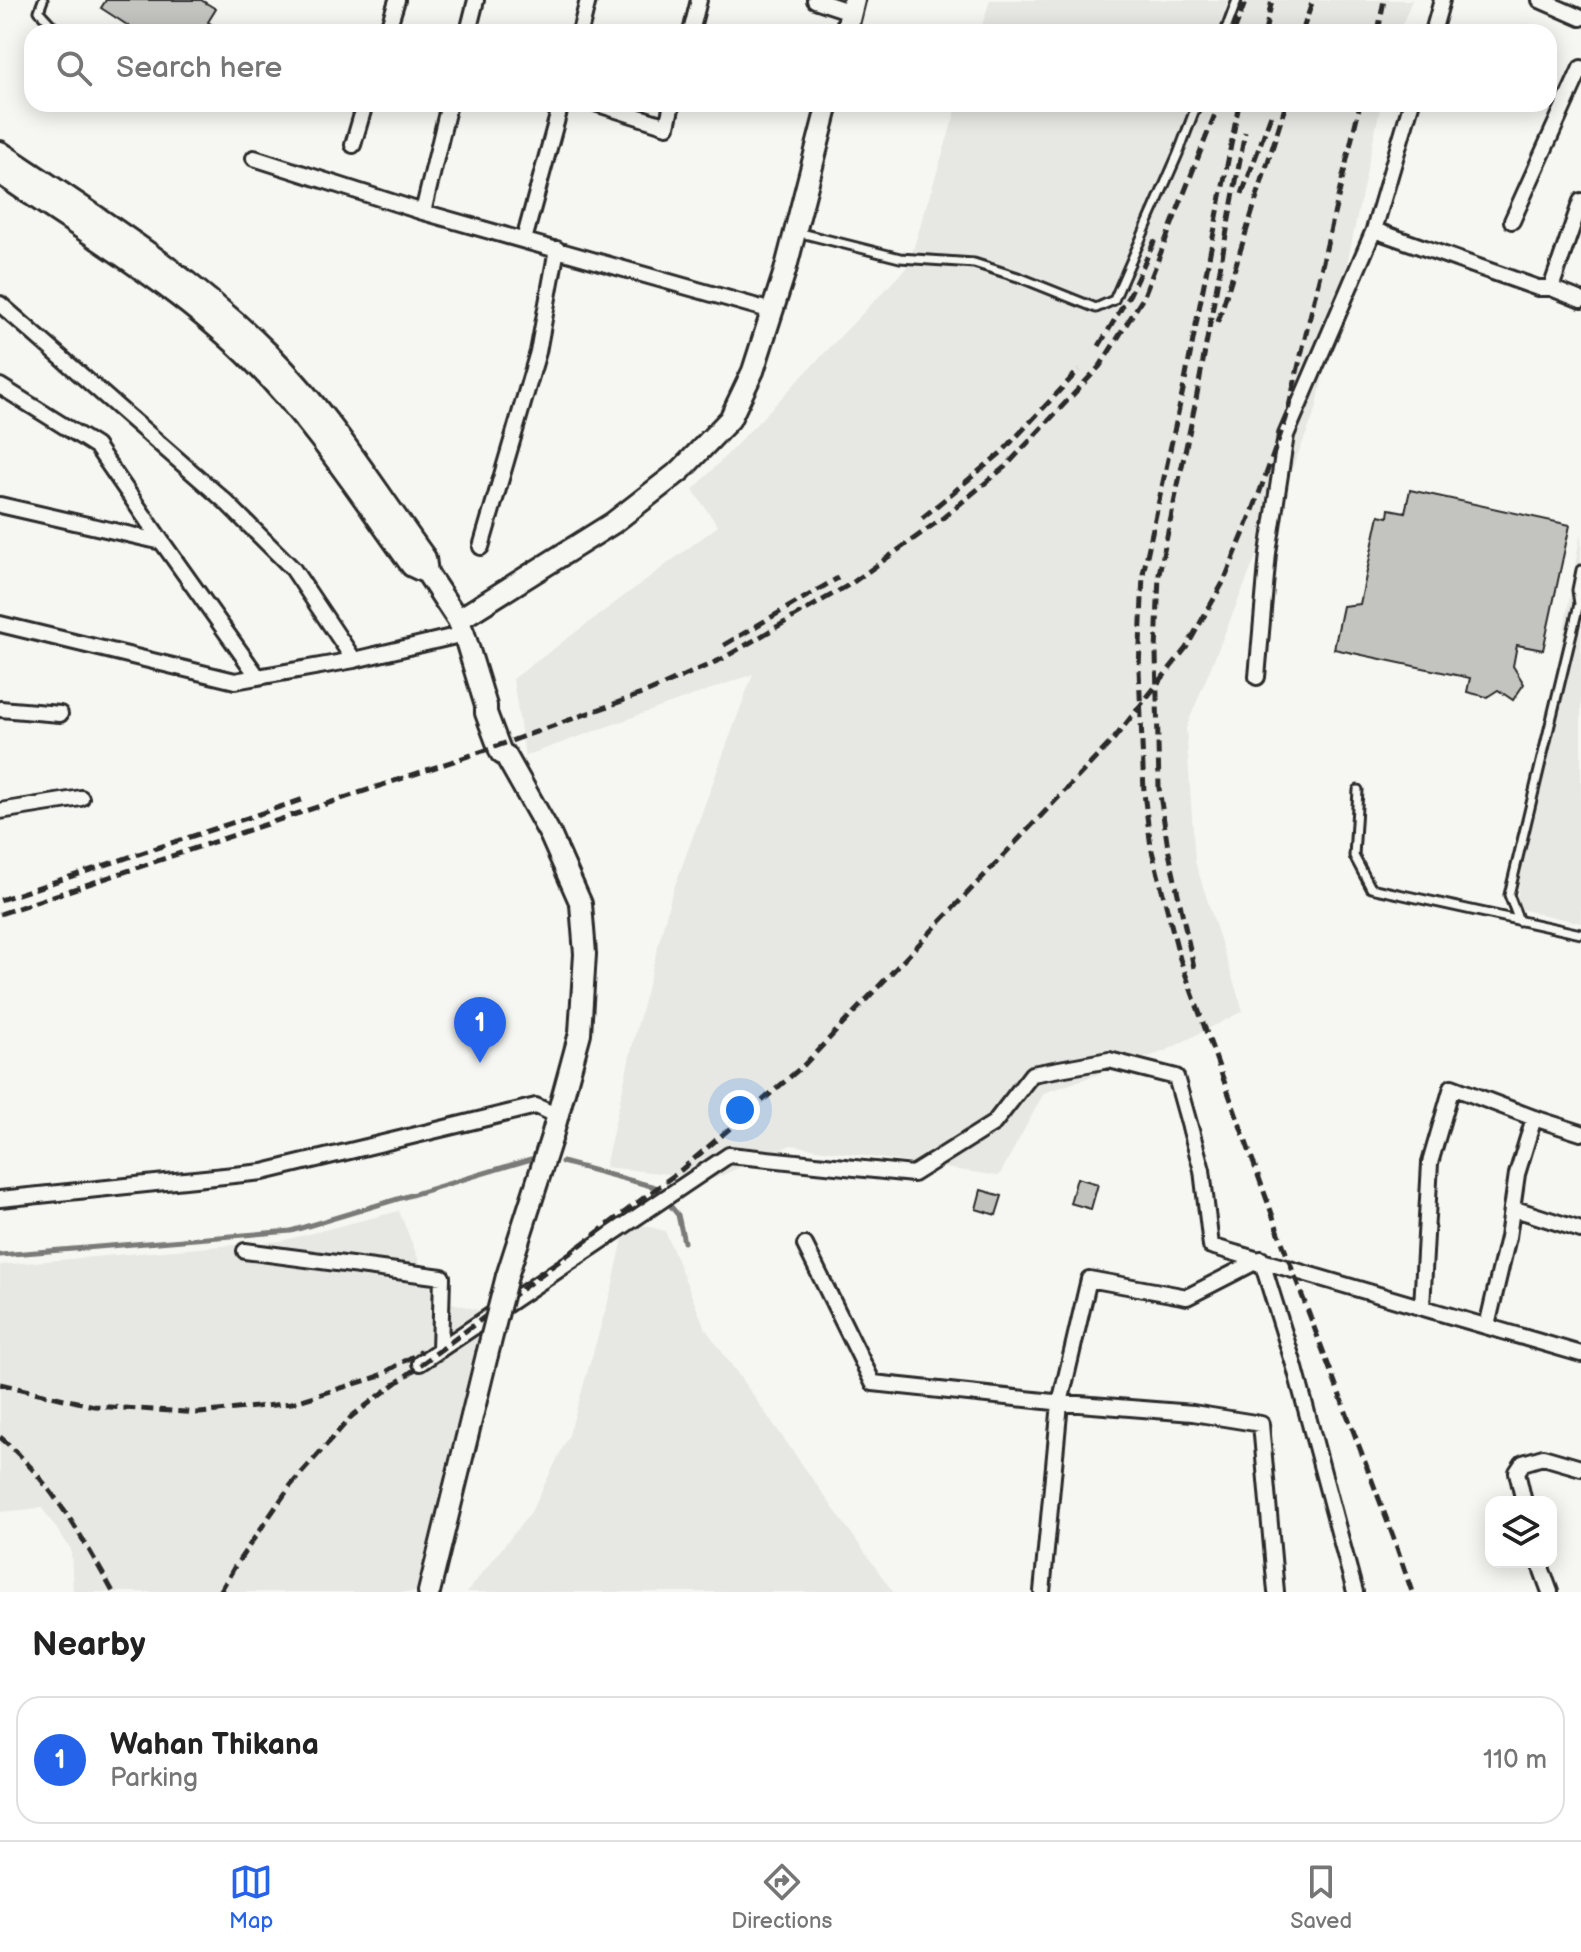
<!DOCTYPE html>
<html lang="en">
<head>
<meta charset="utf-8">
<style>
  :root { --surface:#fff; --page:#f6f6f6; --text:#222; --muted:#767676; --line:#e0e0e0; --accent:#2563eb }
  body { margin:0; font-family:"Balsamiq Sans",sans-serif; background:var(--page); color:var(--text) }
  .controls { position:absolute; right:24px; bottom:24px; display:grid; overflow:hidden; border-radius:16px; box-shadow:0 4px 20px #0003 }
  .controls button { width:72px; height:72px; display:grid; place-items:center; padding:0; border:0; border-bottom:2px solid var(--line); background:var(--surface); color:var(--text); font:40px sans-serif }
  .you { position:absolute; left:740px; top:1110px; width:28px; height:28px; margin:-20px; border:6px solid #fff; border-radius:50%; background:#1a73e8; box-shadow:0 0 0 12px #1a73e833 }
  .badge { display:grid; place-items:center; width:52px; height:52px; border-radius:50%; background:var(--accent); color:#fff; font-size:26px; font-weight:700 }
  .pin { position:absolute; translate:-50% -66px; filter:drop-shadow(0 2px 4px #0008) }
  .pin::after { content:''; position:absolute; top:42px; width:28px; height:24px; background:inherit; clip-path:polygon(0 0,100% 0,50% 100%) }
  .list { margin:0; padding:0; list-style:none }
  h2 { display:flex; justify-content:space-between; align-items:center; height:104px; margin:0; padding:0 32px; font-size:34px }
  h2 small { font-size:26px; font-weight:400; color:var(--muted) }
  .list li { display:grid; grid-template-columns:52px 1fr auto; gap:24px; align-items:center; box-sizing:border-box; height:128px; margin:0 16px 16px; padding:0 16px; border:2px solid var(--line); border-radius:24px }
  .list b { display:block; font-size:30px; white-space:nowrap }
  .list p { margin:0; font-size:26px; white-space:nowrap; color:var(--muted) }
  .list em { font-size:26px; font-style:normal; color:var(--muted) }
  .icon { flex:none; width:44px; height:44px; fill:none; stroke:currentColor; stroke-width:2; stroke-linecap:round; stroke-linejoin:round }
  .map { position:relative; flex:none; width:1581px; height:1592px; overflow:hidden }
  .search { position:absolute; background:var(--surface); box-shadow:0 4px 20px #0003; left:24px; right:24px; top:24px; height:88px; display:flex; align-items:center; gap:20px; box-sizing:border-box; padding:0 28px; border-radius:24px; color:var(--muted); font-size:30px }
  .sheet { height:248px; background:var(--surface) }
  nav { display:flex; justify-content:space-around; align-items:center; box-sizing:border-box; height:112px; border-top:2px solid var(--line); background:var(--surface); font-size:22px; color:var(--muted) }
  nav a { display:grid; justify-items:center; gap:4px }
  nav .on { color:var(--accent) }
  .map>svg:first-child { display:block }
  .built { fill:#e7e7e3 }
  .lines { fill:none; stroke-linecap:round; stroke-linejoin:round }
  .stream { stroke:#7a7a78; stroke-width:5 }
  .building { fill:#c3c3c0; stroke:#2b2b2b; stroke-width:2 }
  .lane-casing { stroke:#2b2b2b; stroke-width:13 }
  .street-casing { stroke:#2b2b2b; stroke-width:20 }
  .secondary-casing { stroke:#2b2b2b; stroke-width:26 }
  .lane { stroke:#f6f6f2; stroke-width:7 }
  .street { stroke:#f6f6f2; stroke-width:14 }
  .secondary { stroke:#f6f6f2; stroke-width:20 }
  .rail { stroke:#2b2b2b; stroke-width:5; stroke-dasharray:12 6; stroke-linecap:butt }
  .secondary-bridge-casing { stroke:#2b2b2b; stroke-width:26; stroke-linecap:butt }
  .secondary-bridge { stroke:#f6f6f2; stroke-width:20 }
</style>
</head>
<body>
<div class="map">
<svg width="1581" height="1592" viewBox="0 0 1581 1592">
  <rect width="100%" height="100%" fill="#f6f6f2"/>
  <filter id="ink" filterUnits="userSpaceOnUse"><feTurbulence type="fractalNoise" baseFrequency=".0125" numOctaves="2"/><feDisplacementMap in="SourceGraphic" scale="16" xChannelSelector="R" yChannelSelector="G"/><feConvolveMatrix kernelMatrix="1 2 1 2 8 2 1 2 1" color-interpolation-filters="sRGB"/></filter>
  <g filter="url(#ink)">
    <path class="built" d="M990 0H1412L1399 32H980Z
      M958 104H1381L1316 410 1186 728 1195 862 1243 1011 1165 1051 1044 1093 999 1176 791 1145 713 1179 605 1167 633 1043 671 896 753 674 525 756 513 679 718 526 693 490 908 266Z
      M1581 532V923L1515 908Z
      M399 1211 434 1298 485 1312 418 1592H73L71 1549 42 1508 0 1512V1265L281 1241Z
      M627 1221 665 1231 705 1328 893 1592H467L531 1512 569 1435 612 1288Z"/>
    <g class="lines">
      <path class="stream" d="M562 1162 655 1187 678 1215 684 1242
        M0 1255 291 1231 531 1159"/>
    </g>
    <path class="building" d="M106 0H201L216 9 208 22 224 32H138L101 8Z
      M1410 490 1570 525 1543 650 1517 645 1513 666 1524 684 1513 700 1498 690 1487 697 1467 692 1470 678 1334 649 1343 606 1360 604 1379 515 1388 517 1389 509 1405 512Z
      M1077 1178 1098 1184 1091 1209 1070 1203Z
      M981 1190 1002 1196 996 1215 976 1209Z"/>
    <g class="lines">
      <g class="lane-casing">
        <path id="lane" d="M43 0 39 11 58 32
          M1225 32 1237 0
          M797 232 900 258 974 263 1021 278 1096 308 1114 300 1178 154 1197 104
          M1358 790 1354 856 1371 888 1581 934
          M1519 921 1509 895 1579 604 1577 590 1581 570"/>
      </g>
      <g class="street-casing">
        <path id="street" d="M815 0 851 12
          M1540 0 1581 18
          M387 32 397 0
          M468 32 476 0
          M580 32 588 0
          M691 32 699 0
          M1433 32 1442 0
          M598 104 667 126 672 104
          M353 145 365 104
          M254 158 423 212 772 311
          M423 212 449 104
          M1512 221 1581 68
          M1374 230 1411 104
          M524 240 561 104
          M1551 288 1581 201
          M0 304 225 501 293 569 354 660
          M0 386 96 446 162 542
          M0 505 162 542 258 677
          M481 547 538 352 557 249
          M0 624 235 681 354 660 464 634
          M1257 677 1268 553 1286 435 1374 230 1538 288H1551L1581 300
          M0 709 60 714
          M0 811 81 798
          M0 1199 263 1172 536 1106 558 1116
          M1512 1208 1581 1230
          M805 1245 873 1383 1054 1402 1193 1413 1261 1424 1276 1592
          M245 1251 442 1277 440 1350
          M1261 1259 1295 1368 1355 1592
          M1422 1307 1430 1163 1452 1087 1534 1118 1581 1133
          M1487 1326 1508 1237 1517 1174 1534 1118
          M420 1363 729 1155 913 1174 994 1123 1032 1074 1109 1060 1176 1077 1202 1170 1211 1246 1581 1354
          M1524 1502 1517 1472 1523 1463 1543 1457 1581 1468
          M1539 1562 1550 1592
          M1042 1592 1060 1403 1089 1279 1187 1297 1261 1259"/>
      </g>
      <g class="secondary-casing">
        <path id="secondary" d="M846 32 854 0
          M0 152C93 215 189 274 269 354 329 414 375 489 425 558L427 573 458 620 464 634 486 706V713L501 753 506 756 550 834 581 904 585 954 580 1033 552 1136 507 1276
          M0 173C87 234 180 287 255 363 315 424 362 497 412 566L427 573
          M458 620 613 523 681 470 730 419 753 371 785 271 828 104
          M429 1592 487 1355"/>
      </g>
      <use href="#lane" class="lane"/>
      <use href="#street" class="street"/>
      <use href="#secondary" class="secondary"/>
      <path class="rail" d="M1234 32 1246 0
        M1265 32 1272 0
        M1302 32 1313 0
        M1378 32 1384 0
        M1239 104 1185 381 1143 574 1139 669 1144 793 1151 847 1180 959 1289 1261 1393 1536 1412 1592
        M1242 194 1271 115
        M1218 322 1286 104
        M1099 346 1130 294 1155 240
        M922 518 1002 452 1079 370
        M724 645 838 578
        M0 900 307 798
        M0 914 483 751 650 691 722 659 852 583 944 517 1006 466 1100 366 1143 298 1219 104
        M1194 968 1168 848 1159 788 1156 652 1159 574 1195 405 1245 132
        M0 1384 94 1406 200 1413 292 1403 377 1377 422 1351
        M0 1437C49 1479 82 1536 113 1592
        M220 1592 235 1566 291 1485 352 1416 681 1170 804 1065 1113 740 1186 648 1224 581 1252 513 1286 419 1360 104"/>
      <g class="secondary-bridge-casing">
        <path id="secondary-bridge" d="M487 1355 507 1276"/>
      </g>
      <use href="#secondary-bridge" class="secondary-bridge"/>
    </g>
  </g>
</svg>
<div class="controls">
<button><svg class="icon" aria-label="layers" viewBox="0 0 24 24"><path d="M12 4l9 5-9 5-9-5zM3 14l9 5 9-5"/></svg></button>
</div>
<div class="you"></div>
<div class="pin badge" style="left:480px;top:1063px">1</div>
<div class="search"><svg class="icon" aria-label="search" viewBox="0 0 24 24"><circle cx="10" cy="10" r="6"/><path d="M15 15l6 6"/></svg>Search here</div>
</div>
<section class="sheet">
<h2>Nearby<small></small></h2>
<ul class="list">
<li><span class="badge">1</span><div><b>Wahan Thikana</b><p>Parking</p></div><em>110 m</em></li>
</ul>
</section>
<nav>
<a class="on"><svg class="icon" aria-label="map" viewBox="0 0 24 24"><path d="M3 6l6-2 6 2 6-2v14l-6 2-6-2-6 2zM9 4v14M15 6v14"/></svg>Map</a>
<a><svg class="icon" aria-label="directions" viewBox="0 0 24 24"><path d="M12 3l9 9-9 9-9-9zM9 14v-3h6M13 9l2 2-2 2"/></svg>Directions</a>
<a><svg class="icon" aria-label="saved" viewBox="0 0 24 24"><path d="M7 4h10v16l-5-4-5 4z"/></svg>Saved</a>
</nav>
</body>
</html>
